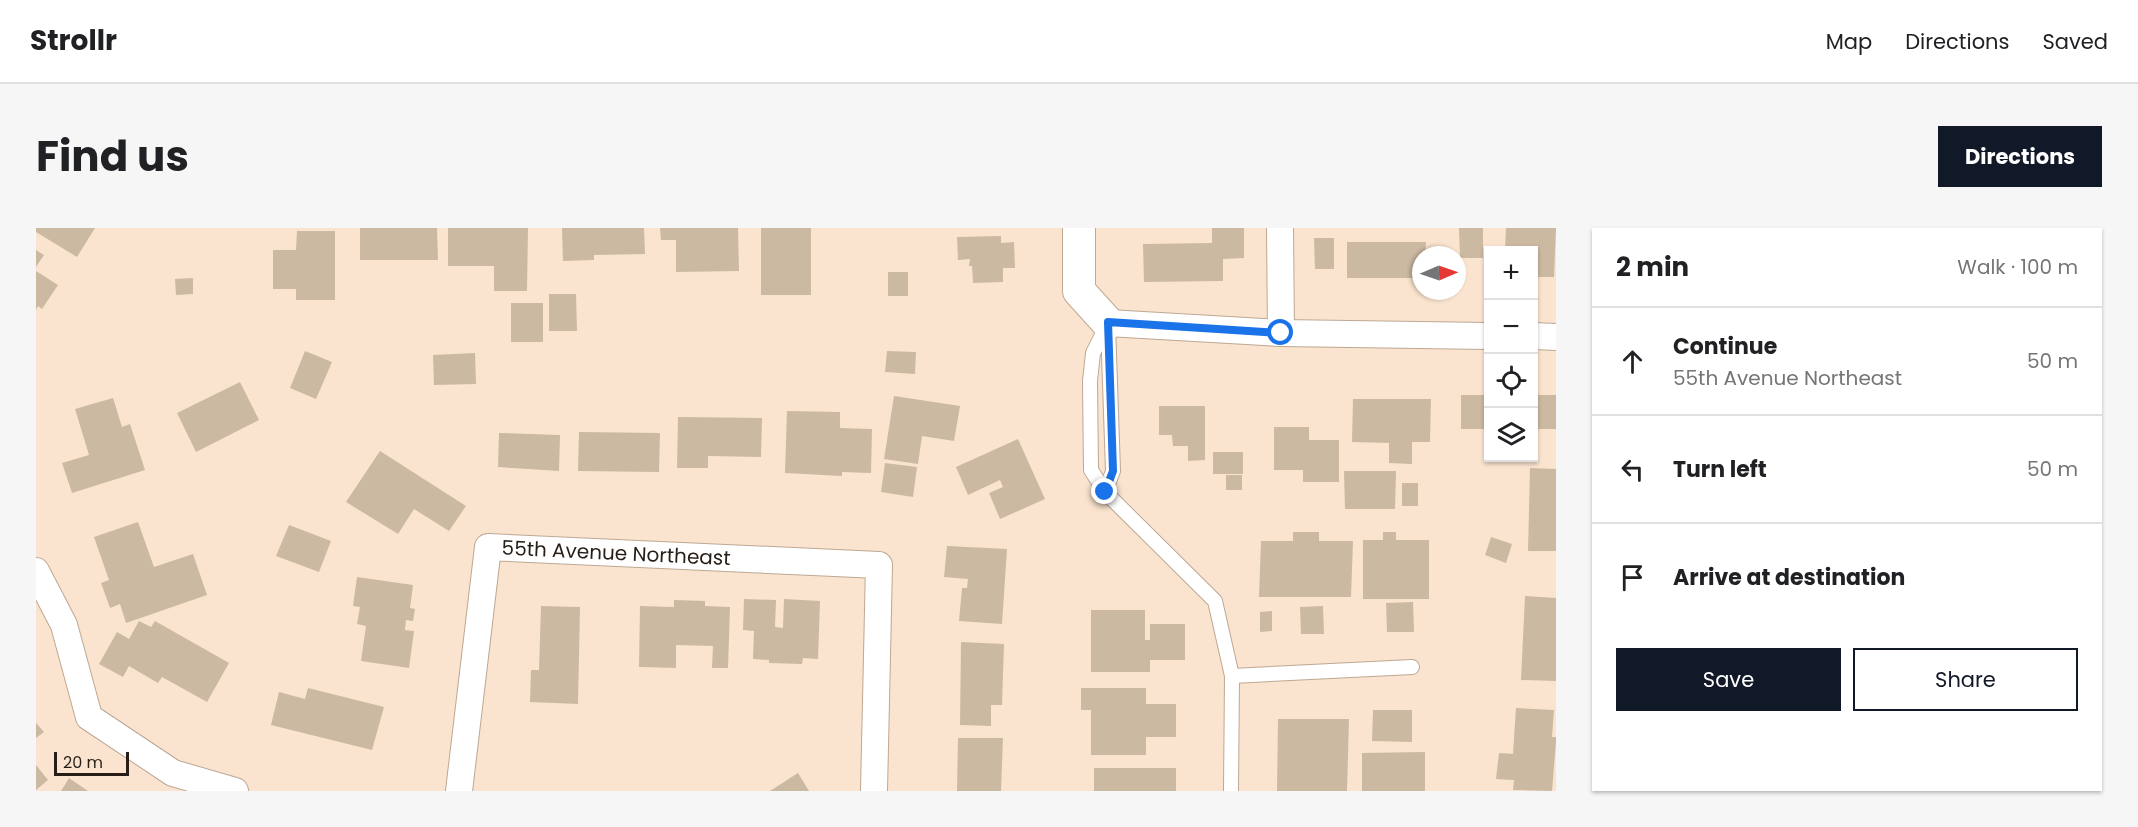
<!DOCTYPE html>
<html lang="en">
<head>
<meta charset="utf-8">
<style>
  :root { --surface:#fff; --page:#f6f6f6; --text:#202124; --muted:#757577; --line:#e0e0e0; --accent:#111827 }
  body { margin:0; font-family:Poppins,sans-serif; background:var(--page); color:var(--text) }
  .controls { position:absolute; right:18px; top:18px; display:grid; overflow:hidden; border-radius:0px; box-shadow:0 2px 4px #0004 }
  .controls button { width:54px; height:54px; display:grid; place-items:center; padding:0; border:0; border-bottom:2px solid var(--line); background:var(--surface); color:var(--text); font:30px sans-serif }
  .compass { position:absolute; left:1376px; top:18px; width:54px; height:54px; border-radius:50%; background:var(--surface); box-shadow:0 2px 4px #0004; rotate:88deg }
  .scale { position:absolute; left:18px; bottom:15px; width:75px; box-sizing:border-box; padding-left:6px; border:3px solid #271f17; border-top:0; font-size:16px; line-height:21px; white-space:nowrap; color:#271f17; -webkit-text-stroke:4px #fae4cf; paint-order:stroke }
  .stop { position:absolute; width:18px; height:18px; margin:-14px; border:4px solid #1a73e8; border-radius:50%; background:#fff }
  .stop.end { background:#1a73e8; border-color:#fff; box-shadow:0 2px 6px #0008 }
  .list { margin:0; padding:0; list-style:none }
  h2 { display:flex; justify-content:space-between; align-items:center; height:78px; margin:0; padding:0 24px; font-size:26px }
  h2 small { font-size:20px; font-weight:400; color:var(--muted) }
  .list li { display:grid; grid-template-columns:39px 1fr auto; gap:18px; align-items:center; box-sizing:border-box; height:108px; padding:0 24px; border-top:2px solid var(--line) }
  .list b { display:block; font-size:22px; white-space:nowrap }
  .list p { margin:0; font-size:20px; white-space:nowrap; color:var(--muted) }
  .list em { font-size:20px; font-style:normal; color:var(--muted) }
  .actions { display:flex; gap:12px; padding:18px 24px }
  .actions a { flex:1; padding:14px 0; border:2px solid var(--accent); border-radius:0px; text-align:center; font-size:21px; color:var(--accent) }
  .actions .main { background:var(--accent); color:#fff }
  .icon { flex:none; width:33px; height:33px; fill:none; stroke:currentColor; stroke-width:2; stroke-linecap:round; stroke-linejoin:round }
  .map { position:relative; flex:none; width:1520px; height:563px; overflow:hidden; border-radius:0px }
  header { display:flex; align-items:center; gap:36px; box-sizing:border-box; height:84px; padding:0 30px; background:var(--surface); border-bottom:2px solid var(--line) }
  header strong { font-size:28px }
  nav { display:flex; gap:33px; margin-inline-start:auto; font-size:21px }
  .intro { display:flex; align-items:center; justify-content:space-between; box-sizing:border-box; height:144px; padding:0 36px }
  h1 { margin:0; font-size:42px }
  .button { padding:15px 27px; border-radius:0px; background:var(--accent); color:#fff; font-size:21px; font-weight:700 }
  main { display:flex; gap:36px; padding:0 36px }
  aside { flex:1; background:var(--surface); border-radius:0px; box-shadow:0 2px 4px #0004 }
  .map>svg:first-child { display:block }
  .building { fill:#cbb9a2 }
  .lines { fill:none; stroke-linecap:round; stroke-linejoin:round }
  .service-casing { stroke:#bda894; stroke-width:16 }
  .minor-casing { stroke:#bda894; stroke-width:28 }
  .tertiary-casing { stroke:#bda894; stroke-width:34 }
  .service { stroke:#fff; stroke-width:14 }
  .minor { stroke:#fff; stroke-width:26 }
  .tertiary { stroke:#fff; stroke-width:32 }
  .route { stroke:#1a73e8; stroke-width:8 }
  .labels { text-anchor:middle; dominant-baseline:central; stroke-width:4.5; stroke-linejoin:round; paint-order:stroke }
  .street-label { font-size:20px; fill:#271f17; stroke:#fae4cf }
</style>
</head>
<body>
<header>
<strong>Strollr</strong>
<nav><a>Map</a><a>Directions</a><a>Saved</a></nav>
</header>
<div class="intro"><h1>Find us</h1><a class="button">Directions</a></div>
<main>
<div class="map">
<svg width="1520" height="563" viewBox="0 0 1520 563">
  <rect width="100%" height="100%" fill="#fae4cf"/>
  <path class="building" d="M0 0H59L41 29 0 4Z
    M324 0H401L402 32H324Z
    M412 0H492L491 63H458V38H412Z
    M526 0H608L609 26 558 27V32L527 33Z
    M624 0H702L703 43 640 44V12H625Z
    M725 0H775V67H725Z
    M1176 0H1208V30L1187 31V53L1108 54 1107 16 1176 15Z
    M1423 0H1447V30H1424Z
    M1470 0H1520L1518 49H1498V22H1469Z
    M261 3H299V72H260V61H237V22H260Z
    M965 8V15L978 14 979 40H967V54L937 55 936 38H933L934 31 922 32 921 9Z
    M1278 10H1298V41H1279Z
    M1311 14H1390L1389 27H1385V50H1311Z
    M0 22 8 27 0 39Z
    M0 43 22 57 6 81 2 78 0 82Z
    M852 44H872V68H852Z
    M157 50V66L140 67 139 51Z
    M513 66H540L541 103H513Z
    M475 75H507V114H475Z
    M269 123 296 134 280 171 254 160Z
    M851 123 880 124 879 146 849 144Z
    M439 125 440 156 398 157 397 127Z
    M204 154 223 192 160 224 141 185Z
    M1425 167H1452V201H1425Z
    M1498 167H1520V201H1498Z
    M858 168 924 178 918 213 886 208 882 236 848 231Z
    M77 170 86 199 94 196 109 242 36 265 26 235 53 227 39 181Z
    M1317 171H1395L1394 214H1376V236L1353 235V215L1316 214Z
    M1123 178H1169V232L1152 233V218H1137L1136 207H1123Z
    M751 183 804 184V200L836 201 835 245 806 244V248L749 245Z
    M642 189 726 190 725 229 672 228V240H641Z
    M1238 199H1273V212H1303V254H1267V242H1238Z
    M543 204 624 205 623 244 542 243Z
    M463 205 524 207 523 243 462 239Z
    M982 211 1009 271 964 291 953 265 967 259 964 252 932 267 920 239Z
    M344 223 430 278 413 303 378 281 362 306 310 274Z
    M1177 224H1207V246H1177Z
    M849 235 881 239 877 269 845 264Z
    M1494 240 1520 241V323H1492Z
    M1308 243H1360L1359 281H1309Z
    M1190 247H1206V262H1190Z
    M1366 255H1382V278H1366Z
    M102 294 118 339 157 326 171 367 90 395 84 376 74 380 65 355 73 352 58 309Z
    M253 297 295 313 283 344 240 328Z
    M1257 304H1283V313H1317L1315 369H1223L1225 313H1257Z
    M1347 304H1360V312H1393V371H1327V312H1347Z
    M1455 309 1476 316 1470 335 1449 327Z
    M911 318 971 321 966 396 923 393 926 360H931L932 351 908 349Z
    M321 349 377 357 374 380 379 381 377 393 370 392 369 402 378 403 373 440 325 433 330 398 321 396 324 379 317 378Z
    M1489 368 1520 370V453L1485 452Z
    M708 371 740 372 739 399 747 400 748 371 784 373 782 431 767 430 766 436 733 435V432L717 431 718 403 707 402Z
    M638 372 669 373V378L694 379 692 440H676L677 418 640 417V440L603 439 604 378 638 379Z
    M1377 374 1378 404H1351L1350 375Z
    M505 378 544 379 542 476 494 474 495 442H503Z
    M1287 378 1288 406H1265L1264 379Z
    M1055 382H1109V412H1114V396H1149V432H1114V444H1055Z
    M1236 383V403L1224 404V384Z
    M103 393 115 399 119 393 193 435 171 474 126 449 122 455 93 438 87 449 63 436 81 404 93 411Z
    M925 414 968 416 966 477H955V498L924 497Z
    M272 460 348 479 336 522 235 497 243 464 269 471Z
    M1045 460H1110V476H1140V509H1110V527H1055V482H1045Z
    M1480 480 1518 482 1516 509H1520V514L1516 563 1477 562 1478 552 1460 551 1463 525 1477 526Z
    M1337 482H1376V514L1336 513Z
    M1242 491H1313L1311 563H1241Z
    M0 495 8 504 0 510Z
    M922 510H967L965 563H921Z
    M1389 524V563H1326V525Z
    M0 537 12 552 0 562Z
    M1058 540H1140V563H1058Z
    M762 545 773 563H734Z
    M33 550 52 563H25Z"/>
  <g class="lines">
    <g class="service-casing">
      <path id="service" d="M1072 95 1057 125 1054 153 1055 242 1069 264 1179 373 1196 448 1195 563
        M1069 264 1077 243 1072 97
        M1196 448 1376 439"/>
    </g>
    <g class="minor-casing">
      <g id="minor">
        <path d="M1244 0 1245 105"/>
        <path d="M1072 95 1245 105 1452 108"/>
        <path d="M1498 108 1520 109"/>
        <path d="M0 343 28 397 53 489 137 545 199 563"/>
        <path id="s1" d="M423 563 452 319 843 337 838 563"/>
      </g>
    </g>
    <g class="tertiary-casing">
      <path id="tertiary" d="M1043 0V63L1072 95"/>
    </g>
    <use href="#service" class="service"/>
    <use href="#minor" class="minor"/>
    <use href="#tertiary" class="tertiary"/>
  </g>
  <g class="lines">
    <path class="route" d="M1069 264 1077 243 1072 94 1245 105"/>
  </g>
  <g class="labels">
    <g class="street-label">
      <text stroke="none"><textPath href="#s1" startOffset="374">55th Avenue Northeast</textPath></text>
    </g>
  </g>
</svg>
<div class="controls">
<button>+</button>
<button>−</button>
<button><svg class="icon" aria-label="locate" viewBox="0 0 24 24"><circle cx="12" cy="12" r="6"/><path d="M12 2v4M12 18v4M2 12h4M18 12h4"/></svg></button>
<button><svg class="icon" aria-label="layers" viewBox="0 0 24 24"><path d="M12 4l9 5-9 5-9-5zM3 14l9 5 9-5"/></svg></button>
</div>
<svg class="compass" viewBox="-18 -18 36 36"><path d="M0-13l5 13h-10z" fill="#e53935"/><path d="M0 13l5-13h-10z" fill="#757577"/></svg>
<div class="scale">20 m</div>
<div class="stop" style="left:1245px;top:105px"></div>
<div class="stop end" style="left:1069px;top:264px"></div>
</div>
<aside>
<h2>2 min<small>Walk · 100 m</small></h2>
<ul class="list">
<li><svg class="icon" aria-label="ahead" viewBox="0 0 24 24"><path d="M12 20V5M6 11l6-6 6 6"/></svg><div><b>Continue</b><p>55th Avenue Northeast</p></div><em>50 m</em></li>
<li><svg class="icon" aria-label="left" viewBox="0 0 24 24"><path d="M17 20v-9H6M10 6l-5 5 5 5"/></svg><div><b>Turn left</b></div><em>50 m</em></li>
<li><svg class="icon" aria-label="arrive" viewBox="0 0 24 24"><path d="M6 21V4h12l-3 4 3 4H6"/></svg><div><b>Arrive at destination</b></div></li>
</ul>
<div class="actions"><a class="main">Save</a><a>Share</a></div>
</aside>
</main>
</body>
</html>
